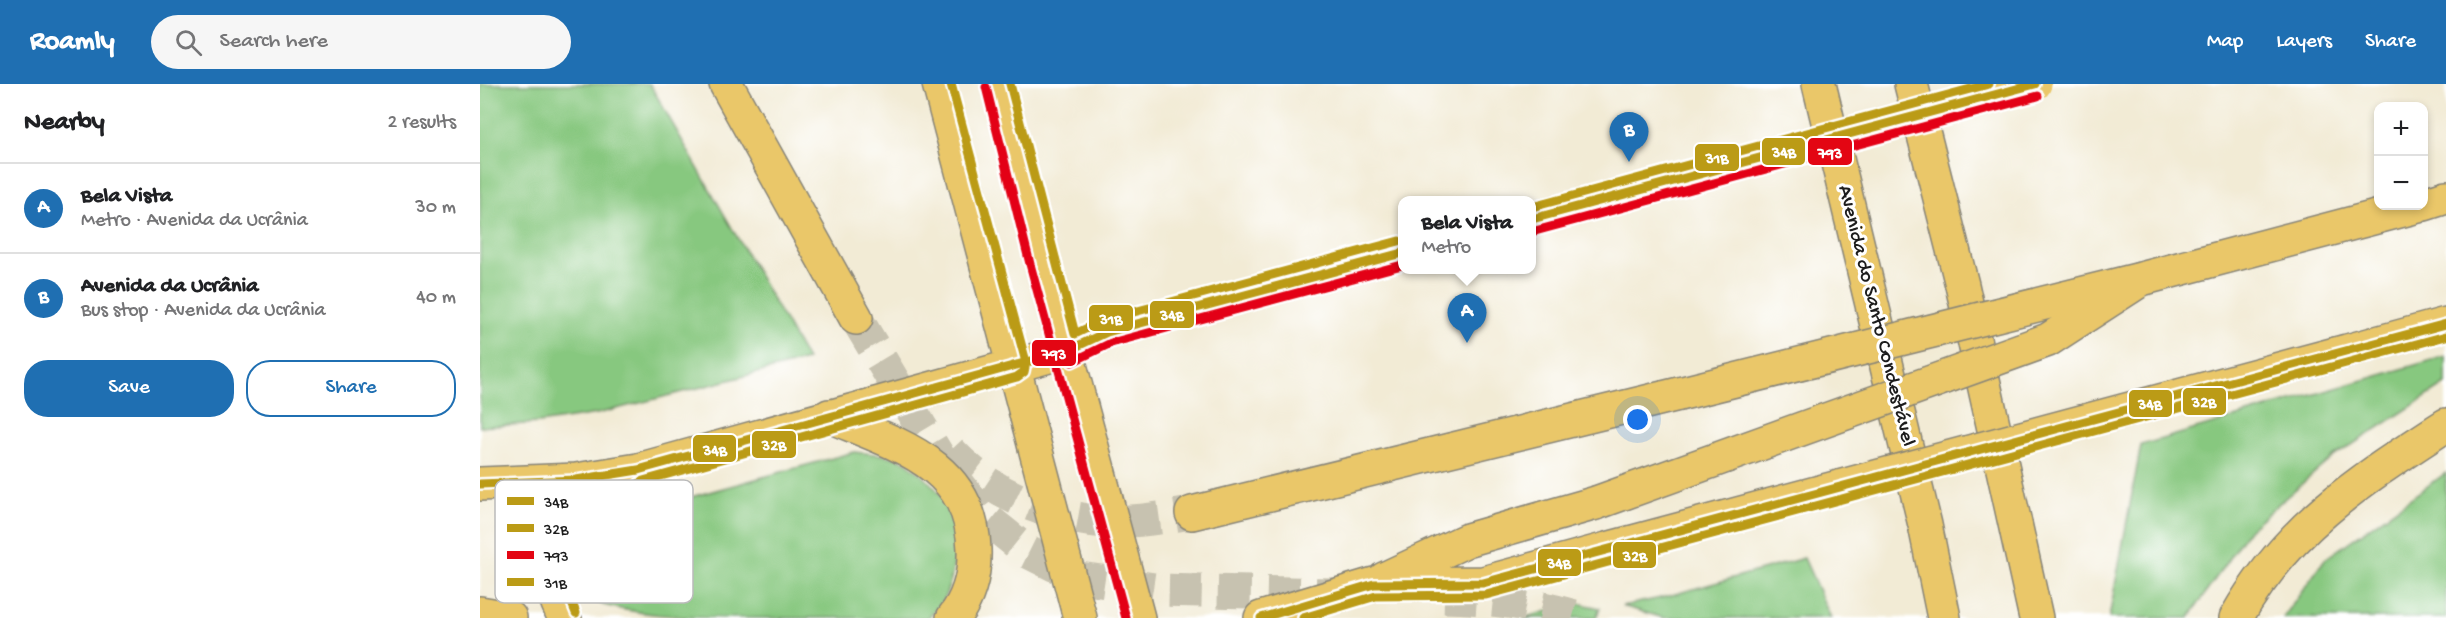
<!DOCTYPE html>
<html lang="en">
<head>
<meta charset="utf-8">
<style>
  :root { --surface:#fff; --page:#f6f6f6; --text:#202124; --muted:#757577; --line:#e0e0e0; --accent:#1f6fb2 }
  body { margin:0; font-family:"Gochi Hand",sans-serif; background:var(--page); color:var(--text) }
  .controls { position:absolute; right:18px; top:18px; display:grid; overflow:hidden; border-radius:12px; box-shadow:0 3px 9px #0003 }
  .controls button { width:54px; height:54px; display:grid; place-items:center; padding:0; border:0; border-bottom:2px solid var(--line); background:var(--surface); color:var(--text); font:30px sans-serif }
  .you { position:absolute; left:1158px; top:336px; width:21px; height:21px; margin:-15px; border:4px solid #fff; border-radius:50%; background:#1a73e8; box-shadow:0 0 0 9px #1a73e833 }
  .badge { display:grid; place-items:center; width:39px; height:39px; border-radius:50%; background:var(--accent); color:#fff; font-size:20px; font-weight:700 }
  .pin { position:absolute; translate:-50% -50px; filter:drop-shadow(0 2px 3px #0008) }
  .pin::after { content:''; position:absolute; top:32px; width:21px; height:18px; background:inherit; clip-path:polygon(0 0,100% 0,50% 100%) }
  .popup { position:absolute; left:918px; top:112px; width:138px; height:78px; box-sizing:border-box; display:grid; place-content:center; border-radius:12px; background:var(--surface); filter:drop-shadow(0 2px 4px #0005); font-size:20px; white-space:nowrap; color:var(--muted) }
  .popup b { font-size:22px; color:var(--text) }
  .popup::after { content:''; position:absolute; left:50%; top:100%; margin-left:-12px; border:12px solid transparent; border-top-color:var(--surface) }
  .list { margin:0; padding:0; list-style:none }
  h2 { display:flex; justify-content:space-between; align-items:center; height:78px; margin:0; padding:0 24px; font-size:26px }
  h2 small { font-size:20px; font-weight:400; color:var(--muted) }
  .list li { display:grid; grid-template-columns:39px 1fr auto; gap:18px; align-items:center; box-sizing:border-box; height:90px; padding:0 24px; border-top:2px solid var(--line) }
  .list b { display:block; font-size:22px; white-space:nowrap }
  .list p { margin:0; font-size:20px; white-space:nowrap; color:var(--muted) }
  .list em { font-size:20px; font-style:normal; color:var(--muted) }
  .actions { display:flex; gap:12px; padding:18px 24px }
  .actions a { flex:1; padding:14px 0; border:2px solid var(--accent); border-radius:24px; text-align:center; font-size:21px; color:var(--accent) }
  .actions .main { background:var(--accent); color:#fff }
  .icon { flex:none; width:33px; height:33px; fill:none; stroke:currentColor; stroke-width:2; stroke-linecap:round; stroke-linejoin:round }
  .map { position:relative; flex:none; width:1966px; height:534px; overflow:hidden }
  header { display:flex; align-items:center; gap:36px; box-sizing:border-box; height:84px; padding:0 30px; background:var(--accent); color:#fff }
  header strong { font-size:28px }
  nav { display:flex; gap:33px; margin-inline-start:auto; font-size:21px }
  .search { width:420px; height:54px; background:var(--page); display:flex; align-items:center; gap:15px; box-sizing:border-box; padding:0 21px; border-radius:33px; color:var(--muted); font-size:22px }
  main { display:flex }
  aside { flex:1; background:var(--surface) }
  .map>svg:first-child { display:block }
  .green { fill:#87c87f; stroke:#52724e; stroke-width:1.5 }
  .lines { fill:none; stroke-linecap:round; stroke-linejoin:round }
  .highway-tunnel { stroke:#c7c2b0; stroke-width:33; stroke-dasharray:33 16; stroke-linecap:butt }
  .primary-casing { stroke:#878478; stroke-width:36 }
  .highway-casing { stroke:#878478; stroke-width:36 }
  .primary { stroke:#eac769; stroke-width:33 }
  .highway { stroke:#eac769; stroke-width:33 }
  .primary-bridge-casing { stroke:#878478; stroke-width:36; stroke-linecap:butt }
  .highway-bridge-casing { stroke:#878478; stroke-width:36; stroke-linecap:butt }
  .primary-bridge { stroke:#eac769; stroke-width:33 }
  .highway-bridge { stroke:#eac769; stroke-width:33 }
  .bus-1-casing { stroke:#fff; stroke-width:14 }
  .bus-2-casing { stroke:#fff; stroke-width:14 }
  .bus-3-casing { stroke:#fff; stroke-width:14 }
  .bus-4-casing { stroke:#fff; stroke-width:14 }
  .bus-1 { stroke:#bb9b16; stroke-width:9 }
  .bus-2 { stroke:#bb9b16; stroke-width:9 }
  .bus-3 { stroke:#e30613; stroke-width:9 }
  .bus-4 { stroke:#bb9b16; stroke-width:9 }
  .labels { text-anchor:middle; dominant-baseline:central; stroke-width:6; stroke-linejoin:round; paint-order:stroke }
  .street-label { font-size:21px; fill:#1c1c1c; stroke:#fff }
  .key { fill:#fff; stroke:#bbb; stroke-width:1.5 }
  .key-label { font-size:16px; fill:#1c1c1c }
  .line-badge { stroke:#fff; stroke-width:2 }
  .badge-label { font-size:16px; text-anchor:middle; font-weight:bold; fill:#fff }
</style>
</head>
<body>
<header>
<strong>Roamly</strong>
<div class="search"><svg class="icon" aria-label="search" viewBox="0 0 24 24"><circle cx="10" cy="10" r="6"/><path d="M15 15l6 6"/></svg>Search here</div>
<nav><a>Map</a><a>Layers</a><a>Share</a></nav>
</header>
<main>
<aside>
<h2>Nearby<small>2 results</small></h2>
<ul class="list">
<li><span class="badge">A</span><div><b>Bela Vista</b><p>Metro · Avenida da Ucrânia</p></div><em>30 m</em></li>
<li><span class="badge">B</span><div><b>Avenida da Ucrânia</b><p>Bus stop · Avenida da Ucrânia</p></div><em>40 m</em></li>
</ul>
<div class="actions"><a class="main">Save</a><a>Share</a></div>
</aside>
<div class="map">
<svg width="1966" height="534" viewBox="0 0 1966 534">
  <rect width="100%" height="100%" fill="#fff"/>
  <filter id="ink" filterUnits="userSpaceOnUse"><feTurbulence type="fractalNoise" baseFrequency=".0167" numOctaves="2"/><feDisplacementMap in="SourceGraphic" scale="12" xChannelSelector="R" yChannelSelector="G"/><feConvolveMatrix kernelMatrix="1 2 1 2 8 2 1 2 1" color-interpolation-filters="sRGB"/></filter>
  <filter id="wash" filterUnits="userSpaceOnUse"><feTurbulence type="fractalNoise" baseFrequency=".008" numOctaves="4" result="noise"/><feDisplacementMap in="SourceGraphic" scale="24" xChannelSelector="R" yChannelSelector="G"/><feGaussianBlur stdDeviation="1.35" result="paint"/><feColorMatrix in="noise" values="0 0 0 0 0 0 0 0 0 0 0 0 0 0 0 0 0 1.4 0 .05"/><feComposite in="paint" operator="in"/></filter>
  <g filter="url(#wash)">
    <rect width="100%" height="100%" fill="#f2ebd5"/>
    <path class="green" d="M0 0H170L327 276 117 330 59 339 0 343Z
      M1966 272V300L1853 373 1768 446 1709 534H1629L1661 361Z
      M374 368C390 370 413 370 427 379 438 387 452 400 461 411 483 437 477 488 463 517 460 523 453 529 448 534 390 534 332 534 274 534 225 534 172 534 124 521 108 515 94 504 91 486 87 461 105 450 124 437Z
      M1966 389V534H1803L1845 475Z
      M1324 474 1351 534H1184L1142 522 1181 514Z
      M1097 519 1120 524 1116 534H1043Z"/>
  </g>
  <g filter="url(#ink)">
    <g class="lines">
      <path class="highway-tunnel" d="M376 234 462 378 503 432 548 468 600 494 680 506 852 510
        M470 367C504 404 554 427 602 435 638 442 677 434 712 429
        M964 513C1011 514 1055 520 1101 534"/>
      <g class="primary-casing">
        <path id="primary" d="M459 0 600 534
          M518 0 562 177 658 534
          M1052 135 1194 97
          M1867 267 1966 240
          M349 332C416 360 491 379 494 465 495 491 489 514 473 534
          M0 400 96 396 158 386 587 267 627 248 922 169
          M904 495 987 456 1116 419
          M0 529 30 534
          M85 534C46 461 91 428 149 392
          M781 534 894 500 1003 499 1127 465"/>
      </g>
      <g class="highway-casing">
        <path id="highway" d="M246 0 376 234
          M1339 0 1445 441 1464 534
          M1431 0 1482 201 1556 534
          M1944 120 1966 113
          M1661 195 1938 122
          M712 429 1199 310
          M1756 534C1808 442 1880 397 1966 341"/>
      </g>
      <use href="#primary" class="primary"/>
      <use href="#highway" class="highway"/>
      <g class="primary-bridge-casing">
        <path id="primary-bridge" d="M1194 97 1555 0
          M1116 419 1568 256 1656 199
          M1127 465 1867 267"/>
      </g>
      <g class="highway-bridge-casing">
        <path id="highway-bridge" d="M1199 310 1661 195"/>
      </g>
      <use href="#primary-bridge" class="primary-bridge"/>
      <use href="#highway-bridge" class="highway-bridge"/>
      <g class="bus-1-casing">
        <path id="bus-1" d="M1052 135 1555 0
          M0 400 96 396 158 386 587 267 627 248 922 169
          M781 534 894 500 1003 499 1966 240"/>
      </g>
      <g class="bus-2-casing">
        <path id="bus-2" d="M96 529 86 504 83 484 86 467 94 452 107 437 163 397 537 293 544 288 546 278 471 0
          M823 534 896 512 1006 511 1966 252"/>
      </g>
      <g class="bus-3-casing">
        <path id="bus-3" d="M506 3 550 180 646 534
          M1055 147 1558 12
          M592 278 631 259 922 181"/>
      </g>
      <g class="bus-4-casing">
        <path id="bus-4" d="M530 0 595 250 624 236 919 157
          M1052 123 1509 0"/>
      </g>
      <use href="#bus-1" class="bus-1"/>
      <use href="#bus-2" class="bus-2"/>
      <use href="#bus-3" class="bus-3"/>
      <use href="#bus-4" class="bus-4"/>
    </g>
  </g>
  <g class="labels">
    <g class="street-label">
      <text transform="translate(1395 232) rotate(76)">Avenida do Santo Condestável</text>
    </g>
  </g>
  <rect x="15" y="396" width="198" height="123" rx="9" class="key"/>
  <rect x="27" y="413" width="27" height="8" fill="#bb9b16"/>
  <rect x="27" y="440" width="27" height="8" fill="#bb9b16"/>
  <rect x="27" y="467" width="27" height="8" fill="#e30613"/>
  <rect x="27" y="494" width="27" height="8" fill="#bb9b16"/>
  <g class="key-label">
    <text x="64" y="423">34B</text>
    <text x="64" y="450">32B</text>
    <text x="64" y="477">793</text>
    <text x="64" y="504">31B</text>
  </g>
  <g class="line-badge">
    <rect x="1281" y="53" width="45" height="29" rx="6" fill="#bb9b16"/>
    <rect x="1327" y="53" width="46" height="29" rx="6" fill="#e30613"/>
    <rect x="1214" y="59" width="46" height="29" rx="6" fill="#bb9b16"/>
    <rect x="669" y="216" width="46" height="29" rx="6" fill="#bb9b16"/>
    <rect x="608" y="220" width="46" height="28" rx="6" fill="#bb9b16"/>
    <rect x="551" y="255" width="46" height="28" rx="6" fill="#e30613"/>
    <rect x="1702" y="303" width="45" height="29" rx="6" fill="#bb9b16"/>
    <rect x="1648" y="305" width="45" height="29" rx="6" fill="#bb9b16"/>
    <rect x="271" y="346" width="46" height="29" rx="6" fill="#bb9b16"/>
    <rect x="212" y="350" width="45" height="29" rx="6" fill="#bb9b16"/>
    <rect x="1132" y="457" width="45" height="28" rx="6" fill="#bb9b16"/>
    <rect x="1057" y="464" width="45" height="29" rx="6" fill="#bb9b16"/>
  </g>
  <g class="badge-label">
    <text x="1304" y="73">34B</text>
    <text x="1350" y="74">793</text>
    <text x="1237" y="79">31B</text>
    <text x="692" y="236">34B</text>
    <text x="631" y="240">31B</text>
    <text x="574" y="275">793</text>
    <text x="1724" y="323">32B</text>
    <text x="1670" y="325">34B</text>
    <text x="294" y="366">32B</text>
    <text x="235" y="371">34B</text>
    <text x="1155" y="477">32B</text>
    <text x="1079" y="484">34B</text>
  </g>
</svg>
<div class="controls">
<button>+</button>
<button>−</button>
</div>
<div class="you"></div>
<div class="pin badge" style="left:987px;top:259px">A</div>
<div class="popup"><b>Bela Vista</b>Metro</div>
<div class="pin badge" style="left:1149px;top:78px">B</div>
</div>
</main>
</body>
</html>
